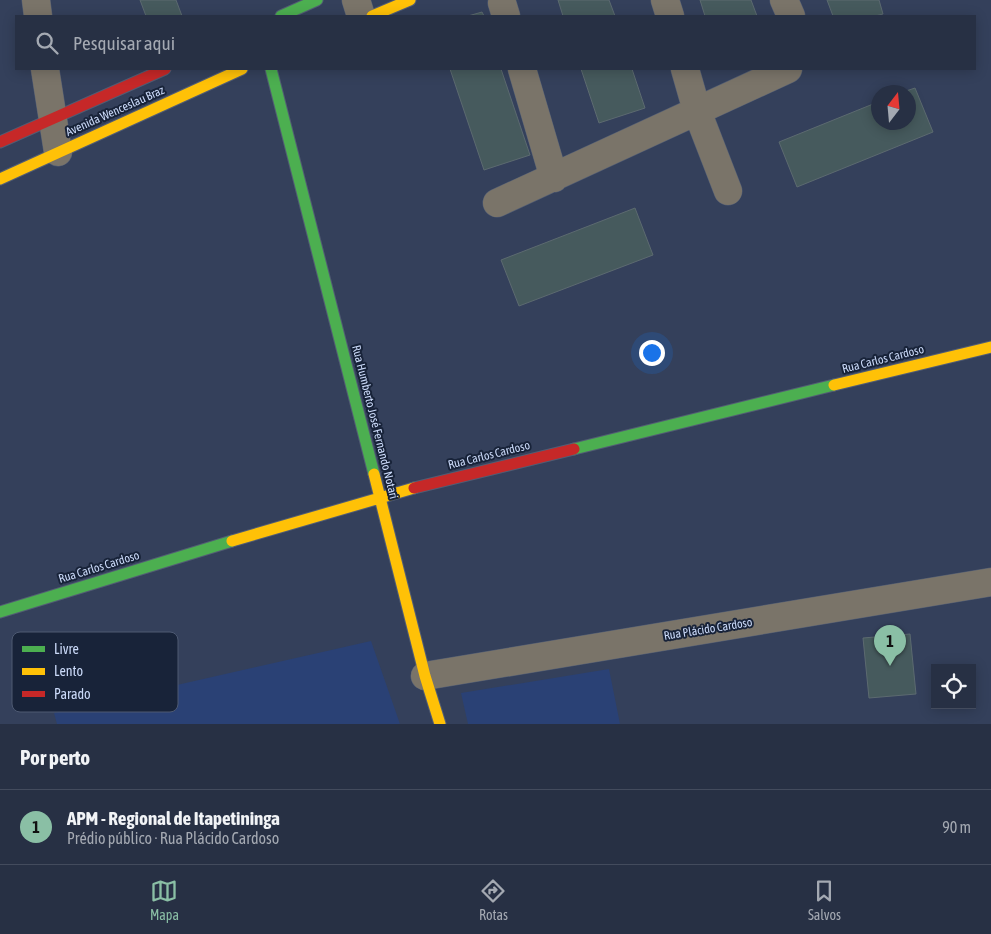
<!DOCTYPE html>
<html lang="pt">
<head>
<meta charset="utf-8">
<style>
  :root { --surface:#273044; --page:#333c4f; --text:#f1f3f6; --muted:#a4a9b2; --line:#434b5d; --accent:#8abfa5 }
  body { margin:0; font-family:"Asap Condensed",sans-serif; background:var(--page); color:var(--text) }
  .controls { position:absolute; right:15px; bottom:15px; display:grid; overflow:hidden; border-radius:0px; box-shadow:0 2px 12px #0003 }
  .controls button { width:45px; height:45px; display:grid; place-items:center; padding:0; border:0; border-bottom:1px solid var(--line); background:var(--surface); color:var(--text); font:25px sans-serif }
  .compass { position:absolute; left:871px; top:85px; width:45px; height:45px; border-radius:50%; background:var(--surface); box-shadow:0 2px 12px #0003; rotate:16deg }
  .you { position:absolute; left:651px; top:352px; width:18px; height:18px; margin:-12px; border:4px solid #fff; border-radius:50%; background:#1a73e8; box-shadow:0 0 0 8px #1a73e833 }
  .badge { display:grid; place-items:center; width:32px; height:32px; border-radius:50%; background:var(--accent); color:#111; font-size:16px; font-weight:700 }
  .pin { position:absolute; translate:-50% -41px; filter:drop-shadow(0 1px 2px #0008) }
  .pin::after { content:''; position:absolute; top:26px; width:18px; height:15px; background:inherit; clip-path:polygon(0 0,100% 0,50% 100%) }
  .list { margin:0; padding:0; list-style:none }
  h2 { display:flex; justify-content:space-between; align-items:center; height:65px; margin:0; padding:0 20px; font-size:21px }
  h2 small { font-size:16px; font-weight:400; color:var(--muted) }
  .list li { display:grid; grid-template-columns:32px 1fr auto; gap:15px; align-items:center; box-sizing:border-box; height:75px; padding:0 20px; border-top:1px solid var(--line) }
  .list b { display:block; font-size:19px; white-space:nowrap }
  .list p { margin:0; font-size:16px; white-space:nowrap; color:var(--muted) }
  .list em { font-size:16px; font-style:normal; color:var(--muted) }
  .icon { flex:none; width:28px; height:28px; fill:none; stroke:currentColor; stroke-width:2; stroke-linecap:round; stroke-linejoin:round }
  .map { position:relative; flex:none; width:991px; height:724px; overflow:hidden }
  .search { position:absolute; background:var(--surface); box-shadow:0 2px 12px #0003; left:15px; right:15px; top:15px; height:55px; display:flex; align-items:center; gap:12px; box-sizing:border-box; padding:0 18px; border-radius:0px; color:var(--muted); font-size:19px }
  .sheet { height:140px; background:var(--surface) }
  nav { display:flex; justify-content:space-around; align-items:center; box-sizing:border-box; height:70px; border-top:1px solid var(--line); background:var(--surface); font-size:14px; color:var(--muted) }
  nav a { display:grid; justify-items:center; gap:2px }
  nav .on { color:var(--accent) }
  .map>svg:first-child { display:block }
  .built { fill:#2a4175 }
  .building { fill:#465a5d; stroke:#5c6a70 }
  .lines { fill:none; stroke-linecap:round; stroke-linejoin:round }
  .street-casing { stroke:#525d74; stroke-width:29 }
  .fast-casing { stroke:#525d74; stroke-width:13 }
  .slow-casing { stroke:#525d74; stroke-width:13 }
  .jam-casing { stroke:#525d74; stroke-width:13 }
  .street { stroke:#7a7469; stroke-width:28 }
  .fast { stroke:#4caf50; stroke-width:11 }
  .slow { stroke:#ffc107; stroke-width:11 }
  .jam { stroke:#c62828; stroke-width:11 }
  .labels { text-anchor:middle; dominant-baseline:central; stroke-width:4; stroke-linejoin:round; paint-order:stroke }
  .street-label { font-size:12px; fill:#cbdaf9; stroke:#182339 }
  .key { fill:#182339; stroke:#4e5a73; stroke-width:1 }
  .key-label { font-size:14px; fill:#cbdaf9 }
</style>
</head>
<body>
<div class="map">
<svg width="991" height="724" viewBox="0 0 991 724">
  <rect width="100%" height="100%" fill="#34405b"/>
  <path class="built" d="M371 641 400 724H57L54 713Z
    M609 669 620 724H468L461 693Z"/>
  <path class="building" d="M140 0H176L182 16H146Z
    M558 0H609L615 16H563Z
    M700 0H751L757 16H705Z
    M827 0H879L883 14 875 16H833Z
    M482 12 484 16H468Z
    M450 69H501L530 155 484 170Z
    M581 69H632L645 108 599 123Z
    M915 88 933 132 797 187 779 142 878 102V122H908V92H903Z
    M635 208 653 255 519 306 501 260Z
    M910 634 916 694 869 698 863 638Z"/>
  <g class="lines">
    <g class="street-casing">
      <path id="street" d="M36 0 38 16
        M356 0 361 16
        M665 0 670 16
        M784 0 791 16
        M502 3 506 16
        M45 69 58 152
        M522 69 554 178
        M685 69 697 111 728 191
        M497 203 788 69
        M425 676 991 582"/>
    </g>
    <g class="fast-casing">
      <path id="fast" d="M281 16 317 0
        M271 69 374 474
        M574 449 834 385
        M0 612 232 541"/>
    </g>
    <g class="slow-casing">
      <path id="slow" d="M372 16 410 0
        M0 179 242 69
        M834 385 991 347
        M374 474 425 676 440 724
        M232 541 414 488"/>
    </g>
    <g class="jam-casing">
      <path id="jam" d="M0 142 165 69
        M414 488 574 449"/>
    </g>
    <use href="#street" class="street"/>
    <use href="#fast" class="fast"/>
    <use href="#slow" class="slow"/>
    <use href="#jam" class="jam"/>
  </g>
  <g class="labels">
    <g class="street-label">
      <text transform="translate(115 111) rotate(-24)">Avenida Wenceslau Braz</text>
      <text transform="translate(883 359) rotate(-14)">Rua Carlos Cardoso</text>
      <text transform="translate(375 422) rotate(76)">Rua Humberto José Fernando Notari</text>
      <text transform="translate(489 455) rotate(-14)">Rua Carlos Cardoso</text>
      <text transform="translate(99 567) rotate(-17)">Rua Carlos Cardoso</text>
      <text transform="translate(708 629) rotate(-9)">Rua Plácido Cardoso</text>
    </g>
  </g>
  <rect x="12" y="632" width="166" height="80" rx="8" class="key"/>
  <rect x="22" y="646" width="23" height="6" fill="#4caf50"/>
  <rect x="22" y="668" width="23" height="7" fill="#ffc107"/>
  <rect x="22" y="691" width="23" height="6" fill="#c62828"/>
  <g class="key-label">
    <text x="54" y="654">Livre</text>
    <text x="54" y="676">Lento</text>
    <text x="54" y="699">Parado</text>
  </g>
</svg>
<div class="controls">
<button><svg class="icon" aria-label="locate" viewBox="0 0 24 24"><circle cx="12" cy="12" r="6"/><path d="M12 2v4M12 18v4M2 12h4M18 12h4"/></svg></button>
</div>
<svg class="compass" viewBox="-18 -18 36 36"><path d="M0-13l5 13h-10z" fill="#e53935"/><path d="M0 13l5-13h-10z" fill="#a4a9b2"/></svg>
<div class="you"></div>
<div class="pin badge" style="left:890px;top:666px">1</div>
<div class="search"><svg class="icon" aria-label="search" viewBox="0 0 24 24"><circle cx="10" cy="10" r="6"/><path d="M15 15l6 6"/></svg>Pesquisar aqui</div>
</div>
<section class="sheet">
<h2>Por perto<small></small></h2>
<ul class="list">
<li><span class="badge">1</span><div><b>APM - Regional de Itapetininga</b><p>Prédio público · Rua Plácido Cardoso</p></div><em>90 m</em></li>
</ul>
</section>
<nav>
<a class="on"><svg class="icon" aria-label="map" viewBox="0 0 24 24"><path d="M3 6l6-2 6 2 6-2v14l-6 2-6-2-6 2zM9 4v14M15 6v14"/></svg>Mapa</a>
<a><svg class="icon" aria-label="directions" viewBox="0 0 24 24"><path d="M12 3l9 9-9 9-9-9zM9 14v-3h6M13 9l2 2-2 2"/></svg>Rotas</a>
<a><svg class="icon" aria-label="saved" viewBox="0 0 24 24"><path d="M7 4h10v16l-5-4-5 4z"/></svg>Salvos</a>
</nav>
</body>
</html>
